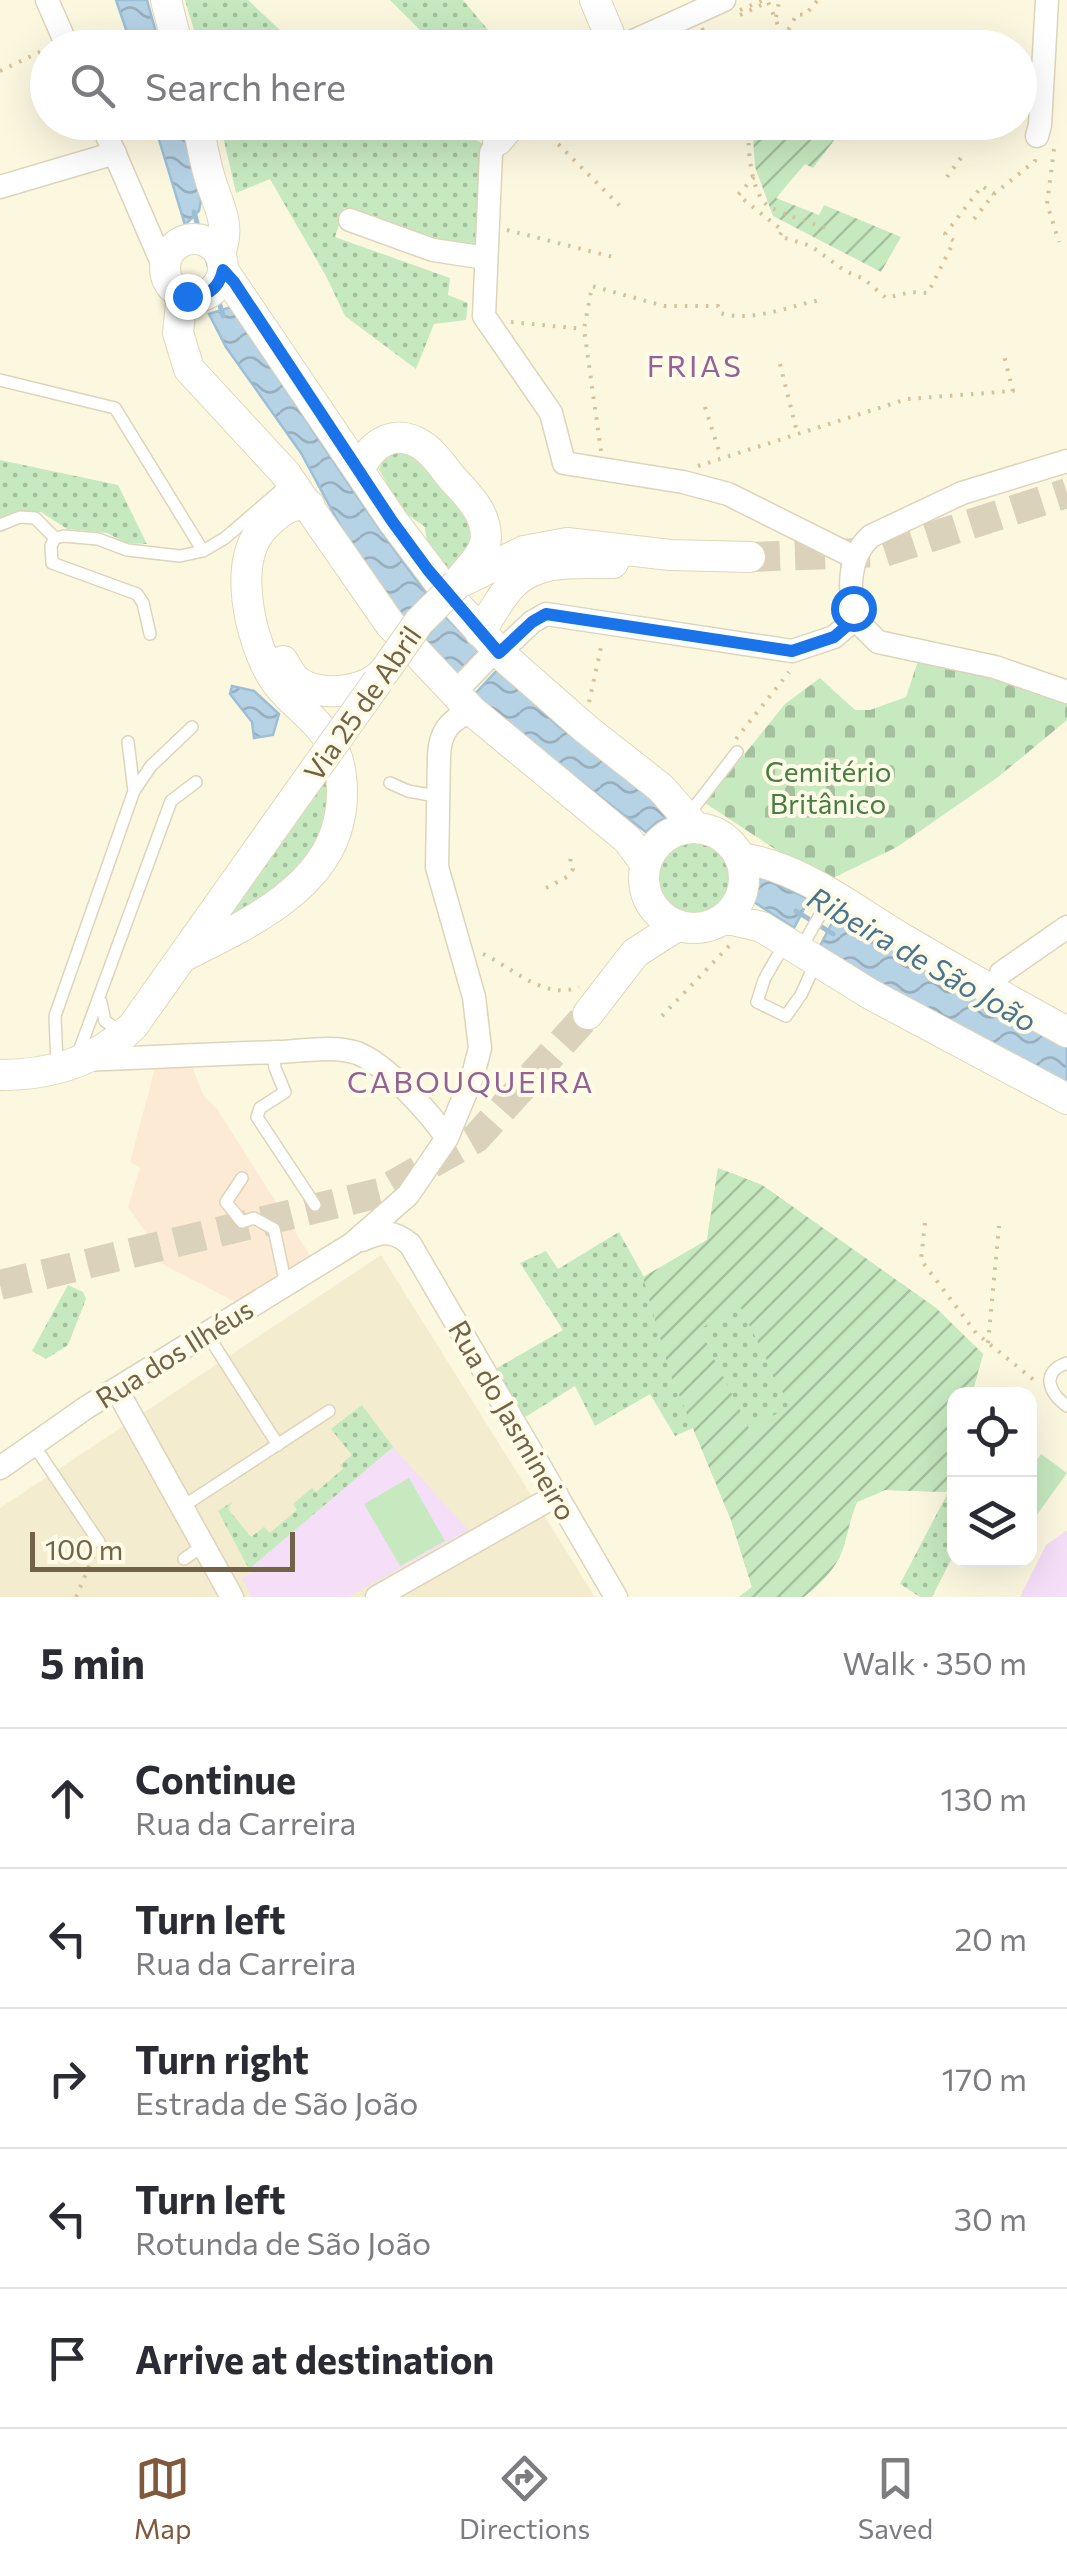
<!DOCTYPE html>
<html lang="en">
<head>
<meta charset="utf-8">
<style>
  :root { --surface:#fff; --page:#f7f7f7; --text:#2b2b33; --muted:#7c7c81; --line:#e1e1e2; --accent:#7f593c }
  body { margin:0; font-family:Commissioner,sans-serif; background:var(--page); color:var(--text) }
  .controls { position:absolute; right:30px; bottom:30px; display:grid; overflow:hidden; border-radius:20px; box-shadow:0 10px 40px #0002 }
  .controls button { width:90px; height:90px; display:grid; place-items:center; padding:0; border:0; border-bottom:2px solid var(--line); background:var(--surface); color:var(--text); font:50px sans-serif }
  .scale { position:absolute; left:30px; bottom:25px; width:265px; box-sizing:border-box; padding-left:10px; border:5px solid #726248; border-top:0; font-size:28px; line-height:35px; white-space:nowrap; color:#726248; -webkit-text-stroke:8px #fffbe6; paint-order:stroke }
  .stop { position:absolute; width:30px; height:30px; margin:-22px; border:8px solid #1a73e8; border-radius:50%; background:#fff }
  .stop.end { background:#1a73e8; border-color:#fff; box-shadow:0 2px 10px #0008 }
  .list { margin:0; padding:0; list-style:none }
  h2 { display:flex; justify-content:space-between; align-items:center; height:130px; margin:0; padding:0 40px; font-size:42px }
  h2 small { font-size:32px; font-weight:400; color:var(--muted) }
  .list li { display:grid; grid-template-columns:65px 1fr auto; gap:30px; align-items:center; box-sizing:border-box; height:140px; padding:0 40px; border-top:2px solid var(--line) }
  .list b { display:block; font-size:38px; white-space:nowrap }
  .list p { margin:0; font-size:32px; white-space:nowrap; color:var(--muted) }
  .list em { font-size:32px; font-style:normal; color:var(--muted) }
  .icon { flex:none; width:55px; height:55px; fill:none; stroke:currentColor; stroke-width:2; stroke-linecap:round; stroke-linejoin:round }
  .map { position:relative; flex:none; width:1067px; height:1597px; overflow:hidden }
  .search { position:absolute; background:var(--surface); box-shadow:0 10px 40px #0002; left:30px; right:30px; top:30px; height:110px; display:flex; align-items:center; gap:25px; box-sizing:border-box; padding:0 35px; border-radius:55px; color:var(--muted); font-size:38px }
  .sheet { height:830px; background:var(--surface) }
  nav { display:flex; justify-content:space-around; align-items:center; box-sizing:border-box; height:140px; border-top:2px solid var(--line); background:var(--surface); font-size:28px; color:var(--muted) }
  nav a { display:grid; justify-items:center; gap:5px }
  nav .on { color:var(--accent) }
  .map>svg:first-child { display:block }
  .residential { fill:#f3eccf }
  .commercial { fill:#fcead4 }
  .education { fill:#f5def8 }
  .grass { fill:url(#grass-dots) }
  .cemetery { fill:url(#cemetery-stones) }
  .garden { fill:url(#garden-furrows); fill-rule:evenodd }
  .pitch { fill:#c6e9c0 }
  .water { fill:url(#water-waves); stroke:#9cbfd6; stroke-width:2.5 }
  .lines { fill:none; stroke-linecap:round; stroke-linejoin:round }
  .stream { stroke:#9cbfd6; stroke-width:5 }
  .secondary-tunnel { stroke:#dad2ba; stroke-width:30; stroke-dasharray:30 15; stroke-linecap:butt }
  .lane-casing { stroke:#ddd4ba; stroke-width:14 }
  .street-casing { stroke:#ddd4ba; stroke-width:25 }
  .secondary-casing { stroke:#e2d6b8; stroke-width:32 }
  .path { stroke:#d5c19c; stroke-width:4; stroke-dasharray:2.5 8; stroke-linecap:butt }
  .lane { stroke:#fff; stroke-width:11 }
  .street { stroke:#fff; stroke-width:22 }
  .secondary { stroke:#fff; stroke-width:30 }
  .secondary-bridge-casing { stroke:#e2d6b8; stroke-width:32; stroke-linecap:butt }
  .secondary-bridge { stroke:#fff; stroke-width:30 }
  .route { stroke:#1a73e8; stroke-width:12 }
  .labels { text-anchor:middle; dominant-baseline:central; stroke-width:8; stroke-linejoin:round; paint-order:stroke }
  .street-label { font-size:28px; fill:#726248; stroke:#fffbe6 }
  .park-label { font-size:28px; fill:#457e43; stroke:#fffbe6 }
  .neighbourhood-label { font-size:30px; letter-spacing:2.5px; fill:#926396; stroke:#fffbe6 }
  .water-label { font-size:30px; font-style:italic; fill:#487494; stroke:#fffbe6 }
</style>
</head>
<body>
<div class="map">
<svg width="1067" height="1597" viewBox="0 0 1067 1597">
  <defs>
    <pattern id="grass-dots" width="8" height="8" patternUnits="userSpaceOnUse" patternTransform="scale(2.5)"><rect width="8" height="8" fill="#c6e9c0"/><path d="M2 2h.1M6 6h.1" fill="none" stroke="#a5c09e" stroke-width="1.8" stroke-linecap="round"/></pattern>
    <pattern id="cemetery-stones" width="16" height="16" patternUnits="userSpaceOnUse" patternTransform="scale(2.5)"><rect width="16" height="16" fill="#c6e9c0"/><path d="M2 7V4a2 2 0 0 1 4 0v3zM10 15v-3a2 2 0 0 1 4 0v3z" fill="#a5c09e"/></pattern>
    <pattern id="garden-furrows" width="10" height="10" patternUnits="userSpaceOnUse" patternTransform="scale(2.5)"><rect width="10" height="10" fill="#c6e9c0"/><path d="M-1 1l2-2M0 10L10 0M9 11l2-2" fill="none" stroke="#a5c09e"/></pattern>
    <pattern id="water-waves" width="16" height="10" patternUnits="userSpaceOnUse" patternTransform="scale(2.5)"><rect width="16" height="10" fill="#b6d2e5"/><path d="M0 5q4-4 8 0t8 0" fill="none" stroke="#98aebc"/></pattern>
  </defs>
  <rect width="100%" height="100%" fill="#fcf8e0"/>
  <path class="residential" d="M381 1255 595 1597H0V1508Z"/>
  <path class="commercial" d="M191 1063 203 1095 217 1109 311 1257 237 1303 153 1259 161 1246 150 1238 128 1207 140 1168 130 1162 156 1064Z"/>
  <path class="education" d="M393 1447 468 1530 348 1597H252L242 1578 251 1573 249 1569Z
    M1067 1530V1597H1020L1046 1545Z"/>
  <path class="grass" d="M185 0H248L280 30 279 47H199Z
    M390 0H463L494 37 482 47H437Z
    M220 123H447L487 146 477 251 344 208 335 237 450 278 448 295 468 303 466 320 434 324 416 369 345 316 326 276 270 179 236 193Z
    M406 446C447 484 507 522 445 574L427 544 425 527 400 509 379 469 386 453Z
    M0 460 118 485 147 544 125 543 107 533 67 529 41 512 0 518Z
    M332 771 334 806 303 870 226 922Z
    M658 877a36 36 0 1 1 72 0a36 36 0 1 1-72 0Z
    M718 1168 762 1185 936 1308 983 1354 972 1394H954V1460L946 1492 885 1490 857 1502C850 1519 848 1535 842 1551 836 1569 818 1586 804 1597H739L752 1587 731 1520 693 1428 675 1436 650 1394 595 1426 575 1386 522 1419 492 1371 563 1330 520 1263 546 1251 558 1269 619 1232 644 1277 707 1240Z
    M68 1285 83 1292 86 1299 68 1345 46 1359 32 1351Z
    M362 1405 393 1447 249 1569 218 1511 232 1502 228 1509 251 1537 264 1527 270 1533 297 1510 293 1504 312 1488 316 1492 343 1469 340 1465 352 1455 331 1429Z
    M954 1481V1554L932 1597H920L900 1584Z"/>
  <path class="cemetery" d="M920 655 1067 701V720L998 777 897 847 825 882 705 803 785 704 820 678 855 710H870L906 697Z"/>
  <path class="garden" d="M752 123H847L813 168 805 164 776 198 819 215 824 205 901 237 881 272 773 216 755 167Z
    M718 1168 762 1185 936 1308 983 1354 972 1394H954V1460L946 1492 885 1490 857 1502C849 1519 848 1535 842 1551 836 1569 818 1586 804 1597H739L752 1587 731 1520 670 1373 643 1277 707 1240ZM741 1308 790 1407 749 1428 699 1329Z"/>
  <path class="pitch" d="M1041 1454 1067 1473 1036 1516 1030 1511V1470Z
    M409 1478 445 1541 400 1566 364 1504Z"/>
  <path class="water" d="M116 0H147L160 47H132Z
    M154 123H181L201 200 199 211 185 225Z
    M231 307C296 403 357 501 426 593L404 620 354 551 301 453 226 347 209 314Z
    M444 615 479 650 455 676 423 642Z
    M499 668 557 725 652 796 671 815 657 822 646 832 527 740 474 695Z
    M232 686 254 691 279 714 273 735 254 738 252 722 230 694Z
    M760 876 809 899 794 928 754 902Z
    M836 915 1067 1047V1083L898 994 820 946Z"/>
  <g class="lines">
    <path class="stream" d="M194 212 223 316
      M796 911 833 934"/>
    <path class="secondary-tunnel" d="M750 557 884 552 1067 493
      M0 1285 379 1193 476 1138 588 1014"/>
    <g class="lane-casing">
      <path id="lane" d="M0 380 115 408 203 551
        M0 525 20 517 35 518 55 538
        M150 634 143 603 137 594 52 563 51 546 55 538 64 536 98 539 127 550 180 556 203 551 225 538 289 483
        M128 742 134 791
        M390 783 408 791 436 796
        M689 814 737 752
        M801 948 831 896
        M766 976 784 945
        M764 980 757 1002 786 1016 798 999
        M801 995 816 962
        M101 1002 105 1021 122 1033
        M273 1052 275 1068 285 1092 260 1108 257 1117 315 1205
        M78 1054 171 801 196 782
        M57 1064 55 1016 134 791 151 766 192 727
        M242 1178 226 1202 242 1222 254 1218 274 1229 286 1285
        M207 1334 278 1445
        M1067 1363C1040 1372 1049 1393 1067 1406
        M33 1444 99 1542
        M182 1507 329 1411
        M184 1559 204 1545"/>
    </g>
    <g class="street-casing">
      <path id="street" d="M47 0 68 48
        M618 48 724 0
        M101 122 166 272
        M1037 136 1040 125 1047 0
        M498 140 491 153 484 316 551 413 564 463 683 482 728 494 854 557
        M0 187 115 153
        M350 220 433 250 486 258
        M855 619C849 590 847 557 871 536L962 493 1067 461
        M855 619 878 642 995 667 1067 692
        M499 653 532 622 546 614 792 651 834 637 855 619
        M463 684 488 658
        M1001 973 1067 927
        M85 1060C150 1057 214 1054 279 1052 303 1051 334 1045 357 1053 386 1064 429 1112 447 1138
        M362 1240C382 1231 393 1230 410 1244L616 1597
        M117 1390 232 1597
        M0 1468 87 1407 352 1244 408 1195 447 1138 473 1075 480 1048 474 997 437 867 439 756C440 732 449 720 472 711
        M377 1597 557 1495"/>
    </g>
    <g class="secondary-casing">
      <path id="secondary" d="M166 0 178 48
        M595 0 615 48
        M197 122C202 143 205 165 212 185 221 211 230 226 220 254
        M498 140 513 122
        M165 268a29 29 0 1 1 58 0a29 29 0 1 1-58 0Z
        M223 270 393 521 454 602 503 656 586 729 661 788 696 828
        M182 294 178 333 189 369 285 473 390 624 472 711 627 839 645 863
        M359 471C371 442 397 426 426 448 436 456 444 468 452 478 468 495 486 512 486 538 485 553 471 566 462 577
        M457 584 524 551 567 543 670 555 750 557
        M480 632C491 616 499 598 513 584 538 558 579 564 613 563
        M283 661C287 668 291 676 297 681 321 699 370 692 386 669
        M644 878a50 50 0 1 1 100 0a50 50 0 1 1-100 0Z
        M740 858C798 866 849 906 898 936 954 969 1010 1001 1067 1032
        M724 918 762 927 870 994 1067 1099
        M184 956C242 927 325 890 339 820 344 799 343 772 335 752 323 720 289 704 272 676 250 639 231 560 265 526 278 513 291 501 310 506
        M588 1014 635 953 677 926
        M0 1075C51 1075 95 1062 133 1026L316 768"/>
    </g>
    <path class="path" d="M740 10 764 0
      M740 15 768 2 783 37
      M776 17 779 2
      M702 28 710 48
      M778 48 797 14 805 15 818 0
      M0 71 48 48
      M536 122 624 210
      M749 122C747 144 750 196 770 207 789 217 812 223 832 230
      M1054 149 1047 204 1059 242
      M754 177 738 195 783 231 779 236 811 246 845 271 864 279 886 298 911 292 928 293 954 241 945 234 982 186 994 194
      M947 177 963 155
      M974 219 994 194 1035 161V155
      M507 230 613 257
      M511 322 584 329
      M780 364 797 432
      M705 407 721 457
      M601 451 584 329 592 286 664 306H718L720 313C750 323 790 306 820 300
      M698 466 907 399 1013 391 1003 352
      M589 702 602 643
      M736 739 789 672
      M546 888 567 877 573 869 570 862 572 853
      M483 954C512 967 544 1001 579 987
      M662 1016 731 944
      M925 1223 921 1260 976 1333 1035 1381
      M988 1343 999 1226
      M76 1597 94 1555"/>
    <use href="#lane" class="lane"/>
    <use href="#street" class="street"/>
    <use href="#secondary" class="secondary"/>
    <g class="secondary-bridge-casing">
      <path id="secondary-bridge" d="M386 669 419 622 457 584
        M316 768 378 681"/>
    </g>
    <use href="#secondary-bridge" class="secondary-bridge"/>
  </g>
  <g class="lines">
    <path class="route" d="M187 296C206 298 219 289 223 270L234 282 392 521 428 570 499 653 532 622 546 614 792 651 834 637 855 619 853 608"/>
  </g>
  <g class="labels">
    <g class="street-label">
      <text transform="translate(362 703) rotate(-55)">Via 25 de Abril</text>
      <text transform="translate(174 1353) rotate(-32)">Rua dos Ilhéus</text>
      <text transform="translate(513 1420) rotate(60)">Rua do Jasmineiro</text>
    </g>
    <g class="park-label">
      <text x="828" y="771">Cemitério<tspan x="828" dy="32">Britânico</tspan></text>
    </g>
    <g class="neighbourhood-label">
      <text x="695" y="364">FRIAS</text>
      <text x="471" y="1080">CABOUQUEIRA</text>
    </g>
    <g class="water-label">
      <text transform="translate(923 958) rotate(30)">Ribeira de São João</text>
    </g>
  </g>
</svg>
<div class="controls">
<button><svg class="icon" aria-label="locate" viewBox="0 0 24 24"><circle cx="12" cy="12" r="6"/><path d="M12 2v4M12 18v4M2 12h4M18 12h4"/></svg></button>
<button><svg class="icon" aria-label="layers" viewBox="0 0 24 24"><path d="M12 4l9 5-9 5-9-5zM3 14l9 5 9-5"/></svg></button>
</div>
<div class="scale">100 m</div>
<div class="stop" style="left:853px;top:608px"></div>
<div class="stop end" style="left:187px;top:296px"></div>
<div class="search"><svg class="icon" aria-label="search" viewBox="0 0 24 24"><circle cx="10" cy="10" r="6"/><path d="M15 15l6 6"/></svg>Search here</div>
</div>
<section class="sheet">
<h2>5 min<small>Walk · 350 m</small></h2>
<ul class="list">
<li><svg class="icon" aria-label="ahead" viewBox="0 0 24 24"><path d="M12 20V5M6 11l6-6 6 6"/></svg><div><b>Continue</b><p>Rua da Carreira</p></div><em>130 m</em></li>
<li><svg class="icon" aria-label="left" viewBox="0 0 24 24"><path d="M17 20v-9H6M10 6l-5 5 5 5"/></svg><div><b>Turn left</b><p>Rua da Carreira</p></div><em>20 m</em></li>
<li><svg class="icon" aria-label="right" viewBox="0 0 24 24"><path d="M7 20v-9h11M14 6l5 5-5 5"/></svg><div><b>Turn right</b><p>Estrada de São João</p></div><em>170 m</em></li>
<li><svg class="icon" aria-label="left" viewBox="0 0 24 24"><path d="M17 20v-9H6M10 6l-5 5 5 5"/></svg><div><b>Turn left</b><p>Rotunda de São João</p></div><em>30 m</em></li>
<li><svg class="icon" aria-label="arrive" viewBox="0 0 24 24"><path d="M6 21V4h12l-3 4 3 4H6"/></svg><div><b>Arrive at destination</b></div></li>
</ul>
</section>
<nav>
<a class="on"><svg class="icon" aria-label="map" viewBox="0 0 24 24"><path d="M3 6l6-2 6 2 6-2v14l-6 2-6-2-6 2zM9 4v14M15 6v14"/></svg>Map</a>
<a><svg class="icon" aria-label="directions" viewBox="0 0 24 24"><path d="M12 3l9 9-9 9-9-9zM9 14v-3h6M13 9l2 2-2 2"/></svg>Directions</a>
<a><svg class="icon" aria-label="saved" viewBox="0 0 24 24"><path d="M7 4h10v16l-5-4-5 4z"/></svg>Saved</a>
</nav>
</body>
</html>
